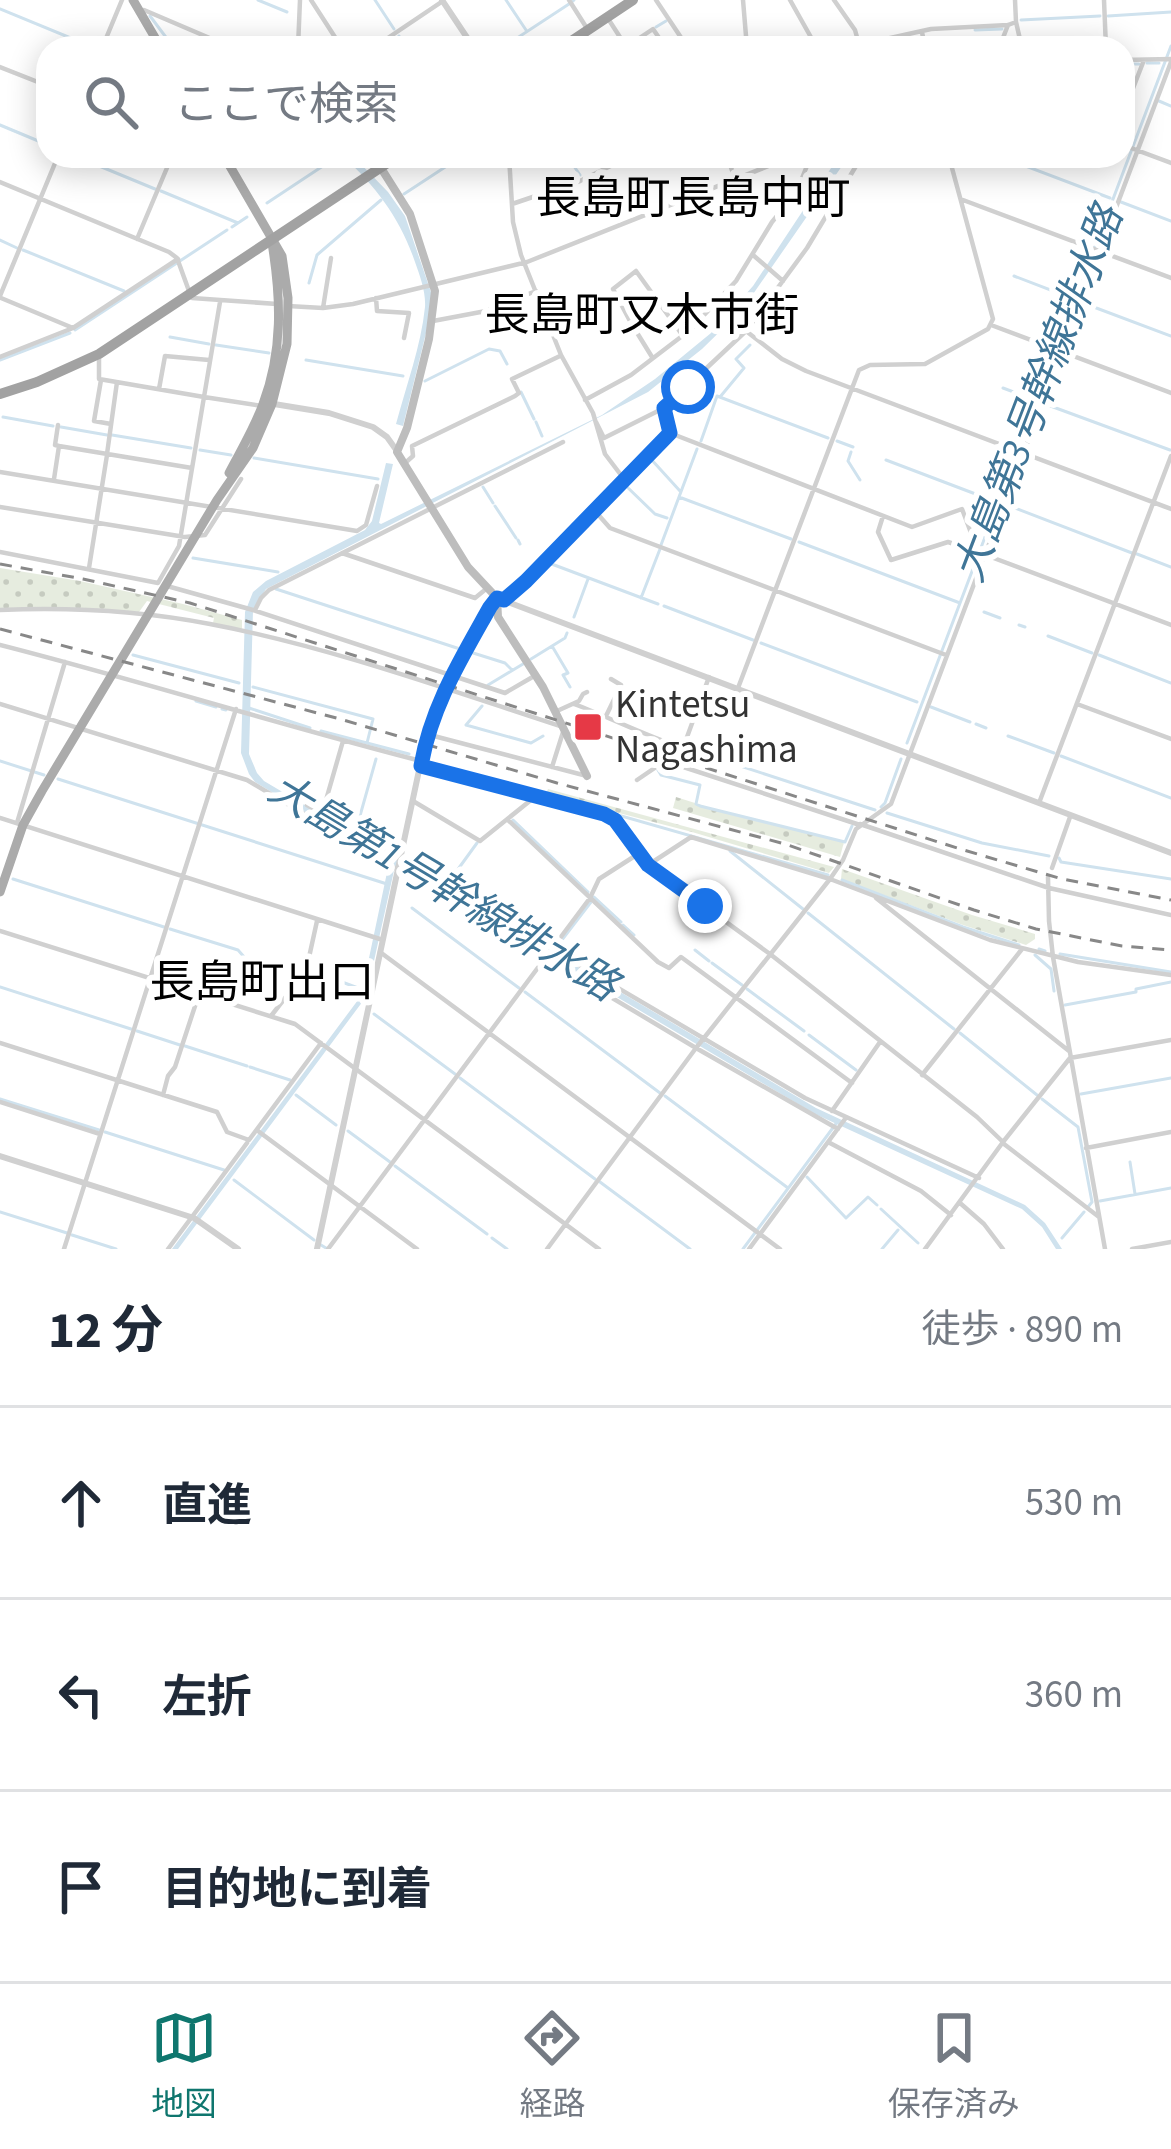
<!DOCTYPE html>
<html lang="ja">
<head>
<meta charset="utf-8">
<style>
  :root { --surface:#fff; --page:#f2f2f3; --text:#1f2937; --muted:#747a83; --line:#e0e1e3; --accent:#0f766e }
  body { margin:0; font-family:"Source Sans 3","Noto Sans JP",sans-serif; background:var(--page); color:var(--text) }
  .stop { position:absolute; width:36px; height:36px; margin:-27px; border:9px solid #1a73e8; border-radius:50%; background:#fff }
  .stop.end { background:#1a73e8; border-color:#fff; box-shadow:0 3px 12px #0008 }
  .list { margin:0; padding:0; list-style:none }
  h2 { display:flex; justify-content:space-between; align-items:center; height:156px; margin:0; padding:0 48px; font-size:51px }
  h2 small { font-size:39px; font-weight:400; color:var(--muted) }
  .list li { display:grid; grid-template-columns:78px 1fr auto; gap:36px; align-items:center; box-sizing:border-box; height:192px; padding:0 48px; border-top:3px solid var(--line) }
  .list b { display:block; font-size:45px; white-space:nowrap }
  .list em { font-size:39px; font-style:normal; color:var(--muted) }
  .icon { flex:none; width:66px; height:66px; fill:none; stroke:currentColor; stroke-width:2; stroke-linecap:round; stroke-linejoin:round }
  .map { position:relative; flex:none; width:1171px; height:1249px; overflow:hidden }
  .search { position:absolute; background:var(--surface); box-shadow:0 6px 30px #0003; left:36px; right:36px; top:36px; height:132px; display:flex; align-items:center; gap:30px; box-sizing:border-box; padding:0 42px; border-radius:36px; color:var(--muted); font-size:45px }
  .sheet { height:732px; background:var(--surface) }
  nav { display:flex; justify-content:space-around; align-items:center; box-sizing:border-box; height:168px; border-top:3px solid var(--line); background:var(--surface); font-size:33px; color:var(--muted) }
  nav a { display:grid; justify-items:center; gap:6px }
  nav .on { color:var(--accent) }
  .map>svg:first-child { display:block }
  .grass { fill:url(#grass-dots) }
  .water { fill:#cfe2ee }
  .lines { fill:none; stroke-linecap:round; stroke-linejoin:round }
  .stream { stroke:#cfe2ee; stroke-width:3 }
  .minor { stroke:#d0d0d0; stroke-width:4.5 }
  .tertiary { stroke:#d0d0d0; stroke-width:6 }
  .secondary { stroke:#bdbdbd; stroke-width:8 }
  .primary { stroke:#ababab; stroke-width:9 }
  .trunk { stroke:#a2a2a2; stroke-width:10 }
  .rail { stroke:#888; stroke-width:3; stroke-dasharray:12 9; stroke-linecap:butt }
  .route { stroke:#1a73e8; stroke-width:15 }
  .poi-dot { fill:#e63946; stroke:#fff; stroke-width:4.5 }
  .labels { text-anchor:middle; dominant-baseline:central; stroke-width:12; stroke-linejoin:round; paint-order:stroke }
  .poi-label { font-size:39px; fill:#333; stroke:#fff; text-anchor:start }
  .water-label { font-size:42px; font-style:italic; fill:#3f7597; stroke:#fff }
  .quarter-label { font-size:45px; fill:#000; stroke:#fff }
</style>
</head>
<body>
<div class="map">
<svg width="1171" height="1249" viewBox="0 0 1171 1249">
  <defs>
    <pattern id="grass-dots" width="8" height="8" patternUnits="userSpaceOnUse" patternTransform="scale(3)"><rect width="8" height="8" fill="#e6ecdf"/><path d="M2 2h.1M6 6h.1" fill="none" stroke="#c6cbc0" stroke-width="1.8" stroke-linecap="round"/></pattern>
  </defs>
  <rect width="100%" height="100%" fill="#fff"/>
  <path class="grass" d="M0 568 80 581 183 604 242 620V629L213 623 214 618 147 601 139 612 0 609Z
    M548 789 834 867 829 873 692 832 546 794Z
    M676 797 736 816 844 842 840 857 673 808Z
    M842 869 972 915 1035 934V939L1026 945 963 925 841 879Z"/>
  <path class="water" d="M343 156H353L388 192 405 216 432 295 429 321 403 426 396 424C406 386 421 346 425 307 426 292 420 276 415 262 400 218 377 188 343 156Z
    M839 156H846L842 166 742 310 702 349 648 392 266 589 253 610 249 754 257 773 264 781 816 1108 1025 1205 1045 1223 1062 1249H1056L1042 1227 1022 1209 815 1114 395 866 366 997 178 1249H172L361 996 389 863 255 782 249 774 241 753 245 612 253 592 266 581 365 530 372 521 386 463 393 464 379 523 381 524 602 415 655 379 711 333 753 286Z"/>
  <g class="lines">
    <path class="stream" d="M258 0 287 12
      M375 0 394 29
      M506 0 526 30
      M573 1 574 0
      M0 9 95 48
      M150 16 174 48
      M1108 16 1171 12
      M1021 20 1100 16
      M656 27 666 21
      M975 30 1002 29
      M399 36 407 48
      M502 48 569 4
      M1147 63H1159
      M1123 64H1126
      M1134 64H1139
      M1159 101 1171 106
      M0 125 48 145
      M75 156 155 189
      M567 156 580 175
      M999 156 1110 198
      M161 191 238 223
      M404 194 462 156
      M1121 202 1171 221
      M267 203 338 156
      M232 227 247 217
      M0 240 17 248
      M23 250 124 291
      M1014 276 1074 299
      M309 283 317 255 381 200
      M1083 303 1171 336
      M75 330 227 230
      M170 337 209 344
      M216 345 269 353
      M0 360 70 333
      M306 360 403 376
      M425 381 489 349 500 351 507 364
      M1003 388 1032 399
      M521 392 534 419
      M720 397 744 368 736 359 750 345
      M1045 404 1170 450
      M3 417 53 426
      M536 422 542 436
      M61 427 107 435
      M112 435 191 448
      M701 441 717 396 828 438
      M837 441 853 447
      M200 450 231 455
      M851 452 848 461 860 480
      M254 458 378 479
      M650 458 680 491
      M886 460 994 501
      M624 484 655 514 667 518
      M483 487 493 503
      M679 497 791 539
      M1007 505 1132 553
      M495 506 516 538
      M518 540 520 544
      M799 542 960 603
      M661 545 697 449
      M1137 554 1171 567
      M193 558 278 572
      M549 563 658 604
      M276 589 460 649
      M641 598 660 549
      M664 606 753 640
      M984 612 1000 618
      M574 617 588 579
      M1019 625 1025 627
      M1048 636 1092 653
      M761 643 917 702
      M552 646 568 673 563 675 570 687
      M470 652 505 663 512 670
      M133 655 239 683
      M1099 655 1171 683
      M531 659 565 638 567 633
      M488 685 523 664
      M253 687 373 719 367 743
      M623 689 692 715
      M196 701 216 707
      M482 706 466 725 531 743 543 736
      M931 707 970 722
      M249 708 310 728
      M222 709 226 710
      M976 724 986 728
      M321 731 409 754
      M1008 736 1054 753
      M907 743 1171 46
      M685 748 875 810
      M1061 756 1171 798
      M0 761 44 775
      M433 764 538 793
      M658 770 661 775 700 785 696 804 700 806 845 842 852 826
      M58 779 387 884
      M548 795 828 875
      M881 807 885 803 901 759
      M887 813 982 843 1049 856
      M513 820 588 892
      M356 830 376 759
      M730 851 803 909
      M1059 858 1061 862 1171 879
      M13 879 164 927
      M842 880 963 927 1019 945
      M448 883 477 843
      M594 897 621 922
      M412 908 519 988
      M808 913 954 1029
      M623 925 634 935
      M170 929 238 950 281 999
      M558 945 591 902
      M1039 949 1045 951
      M695 950 709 961
      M1060 954 1171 972
      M1035 955 1051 969 1054 991
      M712 963 742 985
      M300 983 326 1001 342 982 358 988
      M0 987 131 1029
      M747 989 804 1031
      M525 992 660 1093
      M1065 1005 1136 992V989L1171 982
      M374 1014 455 1074
      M137 1031 180 1045
      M960 1033 1037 1095
      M809 1035 856 1070
      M185 1046 247 1066
      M250 1067 290 1080
      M460 1078 595 1179
      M1081 1094 1171 1078
      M296 1095 336 1125
      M665 1096 788 1188
      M0 1099 99 1130
      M1042 1099 1078 1127 1092 1202 1088 1207
      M348 1131 390 1162
      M105 1132 224 1170
      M1130 1162 1135 1194
      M395 1166 487 1234
      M807 1177 846 1218 868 1197 877 1205
      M234 1180 314 1240
      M600 1182 690 1249
      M1100 1201 1171 1188
      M881 1209 918 1243
      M0 1212 67 1233
      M72 1235 116 1249
      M492 1238 507 1249
      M1062 1238 1084 1212
      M321 1245 326 1248
      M743 1249 838 1121
      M882 1249 898 1230"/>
    <path class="minor" d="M311 0 342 48
      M569 0 588 30
      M656 0 688 48
      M743 0 747 48
      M790 0 817 48
      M834 0 855 30 860 48
      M1015 0 1016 22 1022 48
      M1104 0 1106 48
      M144 10 233 48
      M607 17 627 48
      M922 32 925 48
      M626 47 653 29 666 48
      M102 48 122 0
      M298 48 300 0
      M373 48 443 1
      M845 48 931 29 1008 25 1016 22
      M999 48 1008 25
      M1123 60 1171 59
      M0 67 48 86
      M1123 114 1144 60
      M1123 145 1171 163
      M509 156 513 222 521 255 561 355 593 413 605 454 624 479
      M727 156 735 179
      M0 182 169 252 177 258 189 291
      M963 200 1171 278
      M512 204 580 181 631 156
      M137 239 172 156
      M753 255 783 281
      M0 296 58 156
      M1 298 73 328
      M192 298 277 304
      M376 298 377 311 409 313 404 338
      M660 303 631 323 613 289 636 271 683 336
      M288 306 323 308 353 304 527 262 776 163 775 156
      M323 308 331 258
      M433 321 486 311 536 291
      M631 323 652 357
      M991 325 1171 393
      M746 331 782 359 806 371 1171 509
      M0 357 73 328 178 259
      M99 359V379L204 397 220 302
      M101 380 94 421 111 424
      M159 389 165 356 209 360
      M585 400 631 375 690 330 736 281 772 222 796 193 811 156
      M596 422 604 438 664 408 746 331 807 248 856 166 859 156
      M58 425 55 445 59 446
      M670 433 912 527 962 509 976 546 975 551
      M107 454 117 382
      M404 464 413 456 412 446 515 396 519 393 512 379 560 356
      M0 472 357 531 366 525 377 486
      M54 479 59 446 192 468
      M0 507 185 537 205 535 241 479
      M595 511 610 528 946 655
      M883 516 878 532 891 560 948 542 972 550
      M0 552 158 583 179 546 204 397 262 406
      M342 553 475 598 486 589
      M983 554 1171 625
      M89 568 107 455
      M167 586 253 610 505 693 536 675
      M504 600 526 581 670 433 664 408
      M0 610C70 607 142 611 210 624 327 646 449 690 563 727
      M255 610 261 598 269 590 563 442
      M0 645C141 681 280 725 421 761
      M738 688 859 370 870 365 925 364 988 329 993 319 952 168 957 156
      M0 704 247 780 696 1048 838 1129
      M574 704C611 718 646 736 683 748L709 677
      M1077 704 1171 739
      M557 711 579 701 583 694 587 692
      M606 716 621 685 611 679
      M430 735 587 776
      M421 766 461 775 615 820 648 865 770 954 977 1117 1003 1142
      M552 767 564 729
      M637 780 665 761 860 825
      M413 801 480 841 536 796
      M1039 803 1171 456
      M307 805 805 1098 979 1178
      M322 814 343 741
      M0 818 383 940
      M508 820 658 962 669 968 681 957 852 1083
      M17 823 65 662
      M860 824 1049 888 1171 915
      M648 865 691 837 830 879 990 940 1078 962 1171 975
      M1052 868 1070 817
      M1048 877 1049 921 1053 957 1105 1249
      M876 898 1069 1051
      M0 931 295 1024 599 1249
      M380 952 780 1249
      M271 1016 306 971 317 921
      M0 1043 217 1112 227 1132 249 1140 321 1043
      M922 1075 1022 949
      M163 1095 168 1076 175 1067 199 994
      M0 1102 100 1134
      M832 1111 880 1042
      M258 1131 417 1249
      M828 1142 921 1191 951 1215
      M1004 1144 1099 1217
      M1086 1148 1171 1132
      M960 1203 984 1224 1003 1249
      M64 1249 236 709
      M168 1249 247 1143
      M328 1249 590 898 599 879 638 854
      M547 1249 696 1048 830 879 843 860 856 829 891 804 1171 62
      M749 1249 845 1119
      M925 1249 1003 1142 1070 1058 1171 1040
      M1132 1249 1171 1242"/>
    <path class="tertiary" d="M442 0 474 48
      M274 404 329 413 373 427 387 437 397 451
      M452 676 497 598 1171 853
      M0 1156 194 1218 238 1249
      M317 1249 421 761 431 724 444 690"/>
    <path class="secondary" d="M381 168 410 214 435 291 429 339 407 428 397 452 468 567 497 598 498 617 543 687 587 776"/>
    <path class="primary" d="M133 0 161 48
      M229 473C241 450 254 429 263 404 283 351 281 298 272 243
      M0 892 23 825 42 791 217 500 253 448 272 404 287 344 288 298 282 256 224 156"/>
    <path class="trunk" d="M561 48 633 0
      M0 394 37 382 99 354 398 156"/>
    <path class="rail" d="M0 564 83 579 190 603 957 848 1062 879 1171 900
      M0 629 340 719 557 783 785 844 974 910 1036 929 1122 946 1171 950"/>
  </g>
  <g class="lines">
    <path class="route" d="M688 387 664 408 670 433 526 581 504 600 497 598 490 607C461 659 431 707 421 766L604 814 615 820 648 865 705 906"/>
  </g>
  <rect class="poi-dot" x="573" y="712" width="30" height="30" rx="6"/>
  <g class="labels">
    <g class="poi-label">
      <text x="615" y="705">Kintetsu<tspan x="615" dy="45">Nagashima</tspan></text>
    </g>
    <g class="water-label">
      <text transform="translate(1039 394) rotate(-69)">大島第3号幹線排水路</text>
      <text transform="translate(443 888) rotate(31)">大島第1号幹線排水路</text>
    </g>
    <g class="quarter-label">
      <text x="693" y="199">長島町長島中町</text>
      <text x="642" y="316">長島町又木市街</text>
      <text x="262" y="983">長島町出口</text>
    </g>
  </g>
</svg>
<div class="stop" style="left:688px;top:387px"></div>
<div class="stop end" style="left:705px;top:906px"></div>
<div class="search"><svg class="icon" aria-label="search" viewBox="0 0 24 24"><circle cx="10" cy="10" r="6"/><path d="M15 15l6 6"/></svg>ここで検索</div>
</div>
<section class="sheet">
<h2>12 分<small>徒歩 · 890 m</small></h2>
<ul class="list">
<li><svg class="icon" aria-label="ahead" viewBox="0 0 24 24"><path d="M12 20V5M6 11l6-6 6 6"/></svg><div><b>直進</b></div><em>530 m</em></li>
<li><svg class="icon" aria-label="left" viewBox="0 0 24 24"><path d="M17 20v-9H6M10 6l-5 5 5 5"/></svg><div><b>左折</b></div><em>360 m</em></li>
<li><svg class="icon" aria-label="arrive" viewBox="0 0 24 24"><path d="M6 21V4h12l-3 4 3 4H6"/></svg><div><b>目的地に到着</b></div></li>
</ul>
</section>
<nav>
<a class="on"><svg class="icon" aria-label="map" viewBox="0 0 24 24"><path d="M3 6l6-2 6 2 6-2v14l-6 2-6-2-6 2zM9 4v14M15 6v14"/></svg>地図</a>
<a><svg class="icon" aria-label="directions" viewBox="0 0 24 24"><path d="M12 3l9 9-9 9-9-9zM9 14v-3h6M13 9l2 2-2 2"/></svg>経路</a>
<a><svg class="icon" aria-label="saved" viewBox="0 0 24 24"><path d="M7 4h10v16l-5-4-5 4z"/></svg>保存済み</a>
</nav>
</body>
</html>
